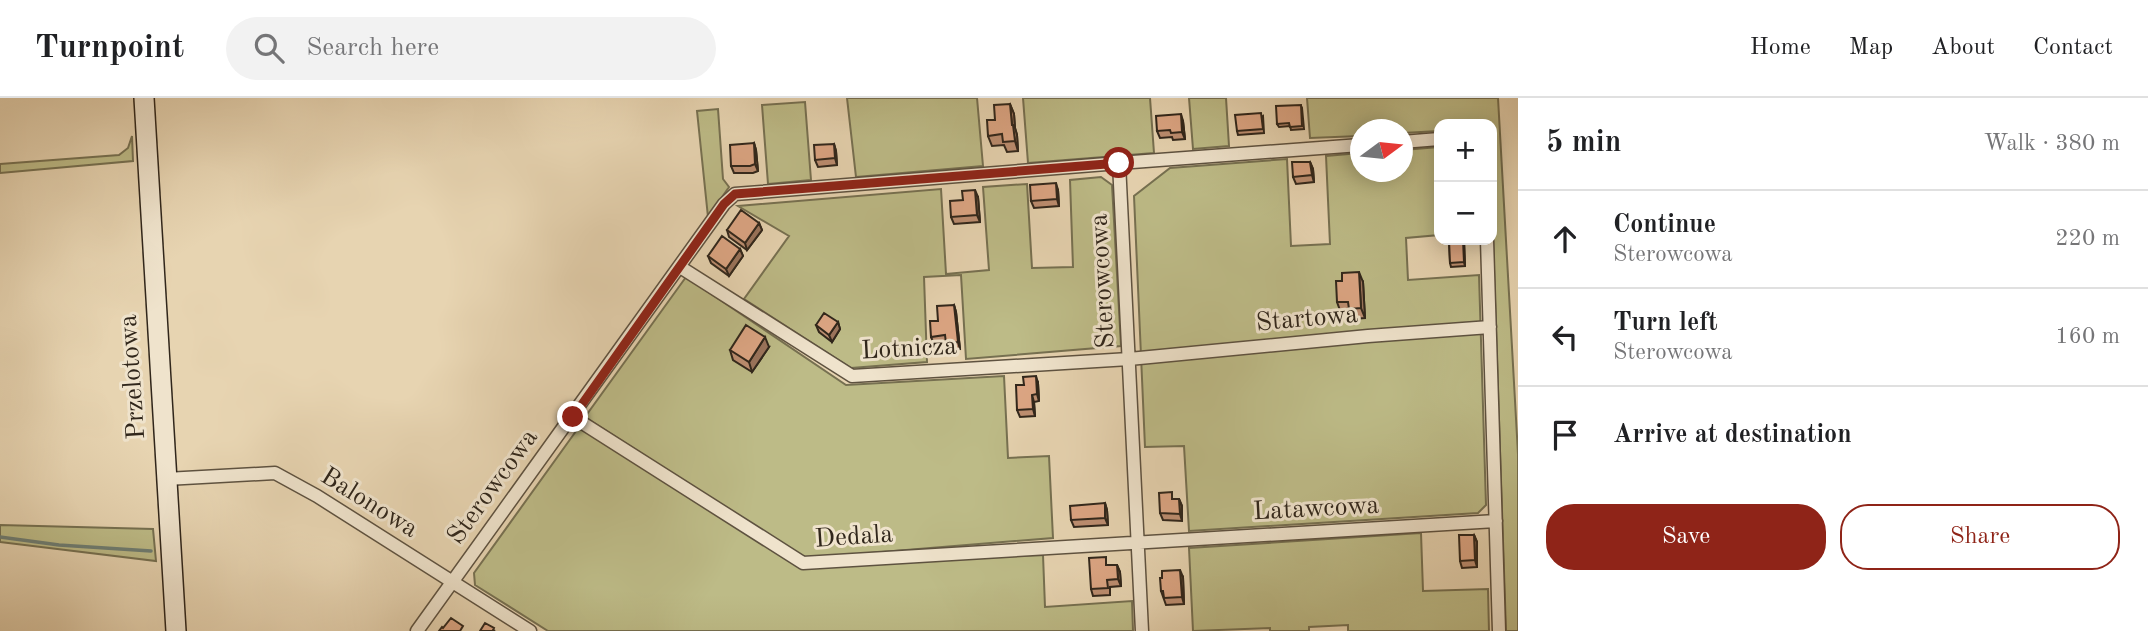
<!DOCTYPE html>
<html lang="en">
<head>
<meta charset="utf-8">
<style>
  :root { --surface:#fff; --page:#f2f2f2; --text:#202124; --muted:#757577; --line:#e0e0e0; --accent:#8f2418 }
  body { margin:0; font-family:"Old Standard TT",serif; background:var(--page); color:var(--text) }
  .controls { position:absolute; right:21px; top:21px; display:grid; overflow:hidden; border-radius:14px; box-shadow:0 4px 18px #0003 }
  .controls button { width:63px; height:63px; display:grid; place-items:center; padding:0; border:0; border-bottom:2px solid var(--line); background:var(--surface); color:var(--text); font:35px sans-serif }
  .compass { position:absolute; left:1350px; top:21px; width:63px; height:63px; border-radius:50%; background:var(--surface); box-shadow:0 4px 18px #0003; rotate:75deg }
  .stop { position:absolute; width:21px; height:21px; margin:-16px; border:5px solid #8f2418; border-radius:50%; background:#fff }
  .stop.end { background:#8f2418; border-color:#fff; box-shadow:0 2px 7px #0008 }
  .list { margin:0; padding:0; list-style:none }
  h2 { display:flex; justify-content:space-between; align-items:center; height:91px; margin:0; padding:0 28px; font-size:30px }
  h2 small { font-size:23px; font-weight:400; color:var(--muted) }
  .list li { display:grid; grid-template-columns:46px 1fr auto; gap:21px; align-items:center; box-sizing:border-box; height:98px; padding:0 28px; border-top:2px solid var(--line) }
  .list b { display:block; font-size:26px; white-space:nowrap }
  .list p { margin:0; font-size:23px; white-space:nowrap; color:var(--muted) }
  .list em { font-size:23px; font-style:normal; color:var(--muted) }
  .actions { display:flex; gap:14px; padding:21px 28px }
  .actions a { flex:1; padding:16px 0; border:2px solid var(--accent); border-radius:28px; text-align:center; font-size:24px; color:var(--accent) }
  .actions .main { background:var(--accent); color:#fff }
  .icon { flex:none; width:38px; height:38px; fill:none; stroke:currentColor; stroke-width:2; stroke-linecap:round; stroke-linejoin:round }
  .map { position:relative; flex:none; width:1518px; height:533px; overflow:hidden }
  header { display:flex; align-items:center; gap:42px; box-sizing:border-box; height:98px; padding:0 35px; background:var(--surface); border-bottom:2px solid var(--line) }
  header strong { font-size:33px }
  nav { display:flex; gap:38px; margin-inline-start:auto; font-size:24px }
  .search { width:490px; height:63px; background:var(--page); display:flex; align-items:center; gap:18px; box-sizing:border-box; padding:0 24px; border-radius:38px; color:var(--muted); font-size:26px }
  main { display:flex }
  aside { flex:1; background:var(--surface) }
  .map>svg:first-child { display:block }
  .green { fill:#bdbb87; stroke:#767051; stroke-width:2 }
  .lines { fill:none; stroke-linecap:round; stroke-linejoin:round }
  .stream { stroke:#6e7e74; stroke-width:3.5 }
  .street-casing { stroke:#5e5240; stroke-width:15 }
  .secondary-casing { stroke:#30261b; stroke-width:22 }
  .street { stroke:#efe3cc; stroke-width:12 }
  .secondary { stroke:#efe3cc; stroke-width:19 }
  .wall { fill:#be8f72; stroke:#30261b; stroke-width:2 }
  .shaded-wall { fill:#9b745c; stroke:#30261b; stroke-width:2 }
  .building { fill:#dda684; stroke:#30261b; stroke-width:2 }
  .route { stroke:#8f2418; stroke-width:9 }
  .labels { text-anchor:middle; dominant-baseline:central; stroke-width:6; stroke-linejoin:round; paint-order:stroke }
  .street-label { font-size:26px; fill:#30261b; stroke:#efe3cc }
</style>
</head>
<body>
<header>
<strong>Turnpoint</strong>
<div class="search"><svg class="icon" aria-label="search" viewBox="0 0 24 24"><circle cx="10" cy="10" r="6"/><path d="M15 15l6 6"/></svg>Search here</div>
<nav><a>Home</a><a>Map</a><a>About</a><a>Contact</a></nav>
</header>
<main>
<div class="map">
<svg width="1518" height="533" viewBox="0 0 1518 533">
  <rect width="100%" height="100%" fill="#e7d4b1"/>
  <filter id="stains"><feTurbulence type="fractalNoise" baseFrequency=".00286" numOctaves="4"/><feColorMatrix values="0 0 0 0 .2 0 0 0 0 .09 0 0 0 0 .02 0 0 0 .5 -.17"/></filter>
  <radialGradient id="worn" r=".72"><stop offset=".6" stop-color="#630" stop-opacity="0"/><stop offset="1" stop-color="#630" stop-opacity=".3"/></radialGradient>
  <path class="green" d="M847 0H977L983 68 856 79Z
    M1023 0H1150L1154 55 1028 65Z
    M1189 0H1226L1229 48 1193 51Z
    M1307 0H1498L1518 356V533H1506L1492 111V26H1439V33L1403 35 1402 32H1360V38L1310 40Z
    M805 4 811 82 768 86 762 7Z
    M718 11 723 81 729 89 708 119 697 13Z
    M132 38 133 63 0 75V66L119 57 128 50Z
    M1439 49V137L1406 140 1408 182 1479 177 1486 407 1478 415 1189 433 1184 348 1145 349 1134 98 1170 70 1287 61 1291 148 1330 146 1326 58 1360 55V74H1402L1403 52Z
    M1101 79 1112 87 1121 248 966 261 961 177 924 179 927 264 851 270 744 201 789 138 738 108 941 91 946 176 989 172 983 89 1027 86 1032 170 1073 169 1070 82Z
    M686 179 846 287 1004 278 1008 360 1049 358 1053 440 809 460 799 457 585 319Z
    M579 329 803 470 968 459 1043 457 1045 509 1132 503 1133 533H548L475 487 474 475Z
    M0 427 153 431 156 463 0 444Z
    M1421 435 1423 493 1488 491 1489 533H1348V527L1309 529V533H1270V530L1193 533 1189 450Z"/>
  <g class="lines">
    <path class="stream" d="M0 439 59 447 151 453"/>
    <g class="street-casing">
      <path id="street" d="M1402 44 1439 41
        M1119 65 1360 47
        M1487 142 1499 533
        M680 169 852 278 1129 261 1368 238 1490 229
        M573 319 803 465 1496 423
        M166 381 275 375 317 398 530 533
        M417 533 724 106 735 96 1119 65 1142 533"/>
    </g>
    <g class="secondary-casing">
      <path id="secondary" d="M144 0 176 533"/>
    </g>
    <use href="#street" class="street"/>
    <use href="#secondary" class="secondary"/>
  </g>
  <path class="wall" d="M1010 6 1014 16 1015 30 1017 37 1018 53 1007 54 1004 47 992 48 988 38 995 22Z
    M1302 10 1304 31 1291 32 1290 28 1279 29 1277 26Z
    M1263 18 1264 35 1238 37 1237 33Z
    M1183 23 1185 41 1173 42 1172 39 1160 40 1157 33Z
    M754 45 756 52 758 73 753 75H734L731 68Z
    M834 46 836 53 837 67 818 69 815 62Z
    M1310 64 1313 71 1314 84 1296 86 1293 79Z
    M1058 92 1059 108 1034 110 1031 103Z
    M978 99 980 124 954 126 951 119 963 102Z
    M759 125 762 132 747 152 729 139 727 132Z
    M1449 142H1464L1465 168 1451 169 1450 165Z
    M740 151 743 158 729 178 711 165 708 158Z
    M1363 184 1365 220 1353 221 1350 214 1341 215 1337 204Z
    M954 207 956 214 960 251 948 252 945 245 934 246 931 239 938 223Z
    M838 224 840 231 832 244 819 234 816 227Z
    M769 249 752 274 733 262 730 252Z
    M1038 285 1039 303 1034 304 1035 318 1020 319 1017 312Z
    M1174 401H1179L1182 408V423L1163 422 1160 415Z
    M1105 405 1107 412 1108 427 1074 429 1071 422Z
    M1474 437 1477 444V469L1462 470 1460 463Z
    M1108 467H1117L1120 474 1121 488 1110 489V497L1093 498 1091 491Z
    M1183 479 1184 506 1166 507 1161 493Z"/>
  <path class="shaded-wall" d="M1010 6 1014 16 1015 30 1017 37 1018 53 1015 43 1012 27Z
    M1181 16 1183 23 1185 41 1182 34Z
    M754 45 756 52 758 73 755 66Z
    M834 46 836 53 837 67 835 60Z
    M1310 64 1313 71 1314 84 1312 77Z
    M1056 85 1058 92 1059 108 1057 101Z
    M975 92 978 99 980 124 977 117Z
    M759 125 762 132 747 152 745 145Z
    M1463 142H1464L1465 168 1464 164Z
    M740 151 743 158 729 178 726 171Z
    M1359 174 1363 184 1365 220 1361 210Z
    M954 207 956 214 960 251 958 244Z
    M838 224 840 231 832 244 829 237Z
    M765 239 769 249 752 274 749 264Z
    M1036 278 1038 285 1039 303 1037 296Z
    M1032 297 1034 304 1035 318 1033 311Z
    M1179 401 1182 408V423L1180 416Z
    M1105 405 1107 412 1108 427 1105 420Z
    M1474 437 1477 444V469L1475 462Z
    M1117 467 1120 474 1121 488 1118 481Z
    M1180 472 1183 479 1184 506 1182 499Z"/>
  <path class="building" d="M1010 6 1012 27H1013L1015 43 1003 44 1002 36 988 38 987 22H995L994 7Z
    M1301 7 1302 28 1290 29 1289 25 1277 26 1276 8Z
    M1261 15 1263 31 1237 33 1235 17Z
    M1181 16 1182 34 1171 35 1170 32 1157 33 1156 18Z
    M754 45 755 66 750 68H731L730 47Z
    M834 46 835 60 815 62 814 47Z
    M1292 64H1310L1312 77 1293 79Z
    M1056 85 1057 101 1031 103 1030 87Z
    M975 92 977 117 951 119 950 103 963 102 962 93Z
    M741 112 759 125 745 145 727 132Z
    M722 138 740 151 726 171 708 158Z
    M1449 142H1463L1464 164 1450 165Z
    M1359 174 1361 210 1349 211 1348 204H1337L1336 183H1342V175Z
    M954 207 958 244 946 245 945 237 931 239 930 223H938L937 208Z
    M824 215 838 224 829 237 816 227Z
    M746 227 765 239 749 264 730 252Z
    M1036 278 1037 296 1032 297 1033 311 1017 312 1016 287H1024L1023 279Z
    M1172 394V401H1179L1180 416 1160 415 1159 395Z
    M1105 405V420L1071 422 1070 408Z
    M1459 437H1474L1475 462 1460 463Z
    M1106 459V467H1117L1118 481 1107 482 1108 490 1091 491 1089 460Z
    M1180 472 1182 499 1164 500 1163 493H1161L1160 480H1162V473Z
    M451 520 463 528 460 533H439L442 529 443 530Z
    M485 525 494 530 493 532 495 533H480Z"/>
  <g class="lines">
    <path class="route" d="M573 319 724 106 735 96 1119 65"/>
  </g>
  <g class="labels">
    <g class="street-label">
      <text transform="translate(1103 183) rotate(-93)">Sterowcowa</text>
      <text transform="translate(1307 221) rotate(-5)">Startowa</text>
      <text transform="translate(909 251) rotate(-3)">Lotnicza</text>
      <text transform="translate(133 279) rotate(-94)">Przelotowa</text>
      <text transform="translate(493 389) rotate(-54)">Sterowcowa</text>
      <text transform="translate(369 405) rotate(32)">Balonowa</text>
      <text transform="translate(1316 411) rotate(-3)">Latawcowa</text>
      <text transform="translate(854 439) rotate(-4)">Dedala</text>
    </g>
  </g>
  <rect width="100%" height="100%" filter="url(#stains)"/>
  <rect width="100%" height="100%" fill="url(#worn)"/>
</svg>
<div class="controls">
<button>+</button>
<button>−</button>
</div>
<svg class="compass" viewBox="-18 -18 36 36"><path d="M0-13l5 13h-10z" fill="#e53935"/><path d="M0 13l5-13h-10z" fill="#757577"/></svg>
<div class="stop" style="left:1119px;top:65px"></div>
<div class="stop end" style="left:573px;top:319px"></div>
</div>
<aside>
<h2>5 min<small>Walk · 380 m</small></h2>
<ul class="list">
<li><svg class="icon" aria-label="ahead" viewBox="0 0 24 24"><path d="M12 20V5M6 11l6-6 6 6"/></svg><div><b>Continue</b><p>Sterowcowa</p></div><em>220 m</em></li>
<li><svg class="icon" aria-label="left" viewBox="0 0 24 24"><path d="M17 20v-9H6M10 6l-5 5 5 5"/></svg><div><b>Turn left</b><p>Sterowcowa</p></div><em>160 m</em></li>
<li><svg class="icon" aria-label="arrive" viewBox="0 0 24 24"><path d="M6 21V4h12l-3 4 3 4H6"/></svg><div><b>Arrive at destination</b></div></li>
</ul>
<div class="actions"><a class="main">Save</a><a>Share</a></div>
</aside>
</main>
</body>
</html>
